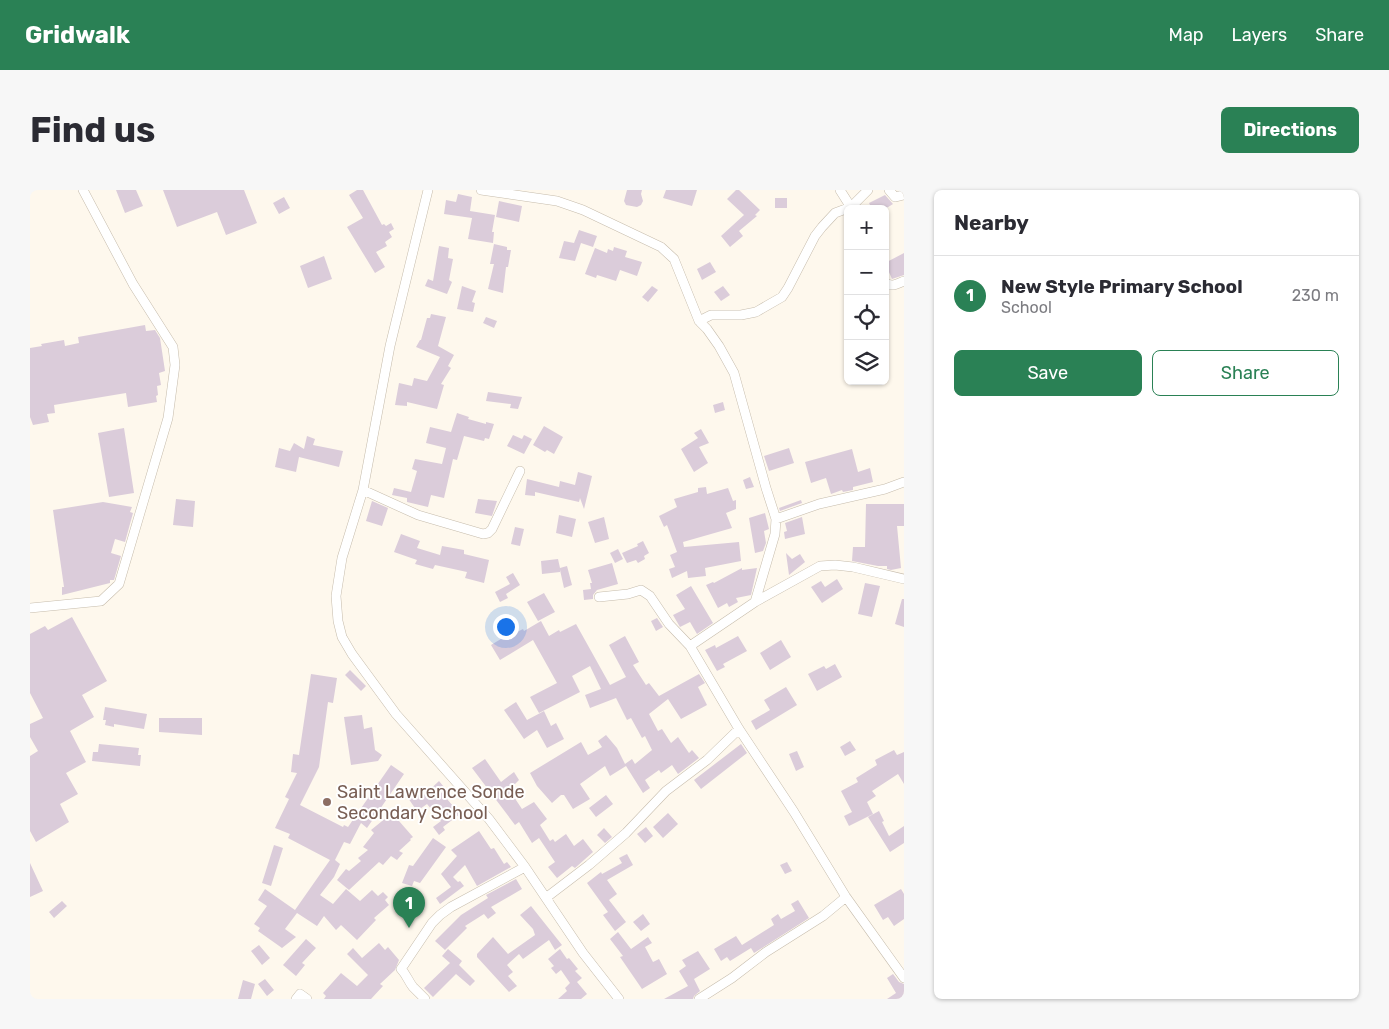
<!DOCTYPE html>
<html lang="en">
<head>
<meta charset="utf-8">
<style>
  :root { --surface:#fff; --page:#f7f7f7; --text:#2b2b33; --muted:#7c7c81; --line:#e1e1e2; --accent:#2a8155 }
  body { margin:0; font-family:Rubik,sans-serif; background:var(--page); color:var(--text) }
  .controls { position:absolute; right:15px; top:15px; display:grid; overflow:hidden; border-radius:8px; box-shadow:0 1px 4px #0004 }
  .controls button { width:45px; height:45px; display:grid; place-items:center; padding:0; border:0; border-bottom:1px solid var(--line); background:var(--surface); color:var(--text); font:25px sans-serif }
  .you { position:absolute; left:475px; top:436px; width:18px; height:18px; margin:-12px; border:4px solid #fff; border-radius:50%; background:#1a73e8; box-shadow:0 0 0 8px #1a73e833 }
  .badge { display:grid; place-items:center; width:32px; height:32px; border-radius:50%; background:var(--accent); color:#fff; font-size:16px; font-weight:700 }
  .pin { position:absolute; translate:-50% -41px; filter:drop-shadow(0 1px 2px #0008) }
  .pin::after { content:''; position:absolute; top:26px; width:18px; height:15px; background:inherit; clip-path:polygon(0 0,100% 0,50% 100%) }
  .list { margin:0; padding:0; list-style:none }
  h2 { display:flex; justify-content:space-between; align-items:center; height:65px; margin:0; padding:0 20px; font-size:21px }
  h2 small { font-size:16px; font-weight:400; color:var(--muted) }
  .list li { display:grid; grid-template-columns:32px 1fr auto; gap:15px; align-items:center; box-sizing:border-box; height:80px; padding:0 20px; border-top:1px solid var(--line) }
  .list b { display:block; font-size:19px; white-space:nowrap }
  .list p { margin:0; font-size:16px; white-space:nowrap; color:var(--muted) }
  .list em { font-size:16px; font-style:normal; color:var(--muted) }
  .actions { display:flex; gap:10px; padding:15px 20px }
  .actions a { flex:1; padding:11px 0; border:1px solid var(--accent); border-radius:8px; text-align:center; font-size:18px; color:var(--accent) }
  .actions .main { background:var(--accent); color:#fff }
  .icon { flex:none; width:28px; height:28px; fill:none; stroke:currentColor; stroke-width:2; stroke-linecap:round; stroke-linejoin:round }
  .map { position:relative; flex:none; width:874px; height:809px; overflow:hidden; border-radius:8px }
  header { display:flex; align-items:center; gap:30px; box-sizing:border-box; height:70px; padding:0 25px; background:var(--accent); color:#fff }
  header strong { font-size:24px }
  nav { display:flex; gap:28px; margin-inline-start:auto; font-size:18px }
  .intro { display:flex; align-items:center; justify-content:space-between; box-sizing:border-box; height:120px; padding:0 30px }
  h1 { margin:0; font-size:35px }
  .button { padding:12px 22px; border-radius:8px; background:var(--accent); color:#fff; font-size:18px; font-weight:700 }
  main { display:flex; gap:30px; padding:0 30px }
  aside { flex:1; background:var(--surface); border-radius:8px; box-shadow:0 1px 4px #0004 }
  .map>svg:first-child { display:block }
  .building { fill:#dbccda }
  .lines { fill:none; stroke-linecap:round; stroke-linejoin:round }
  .minor-casing { stroke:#c6bcac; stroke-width:10 }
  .minor { stroke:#fff; stroke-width:9 }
  .education-dot { fill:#8d6e63; stroke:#fff; stroke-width:2 }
  .labels { text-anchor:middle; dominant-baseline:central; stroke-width:4; stroke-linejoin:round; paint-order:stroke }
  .education-label { font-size:18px; fill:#785e54; stroke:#fff; text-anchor:start }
</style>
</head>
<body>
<header>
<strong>Gridwalk</strong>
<nav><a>Map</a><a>Layers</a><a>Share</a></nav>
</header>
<div class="intro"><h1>Find us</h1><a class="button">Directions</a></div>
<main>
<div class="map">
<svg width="874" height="809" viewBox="0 0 874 809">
  <rect width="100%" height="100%" fill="#fef8ed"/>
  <path class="building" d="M86 0H106L113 16 95 23Z
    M133 0H214L227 33 196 45 187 22 147 37Z
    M327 0H333L352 35 354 34 356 36 361 33 364 39 359 42 362 47 355 52 357 56 346 62 355 77 345 83 317 37 333 28 319 5Z
    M597 0H612L611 4 613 11 611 15 607 17 596 15 594 11Z
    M636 0H667L662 16 633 8Z
    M706 0H709L730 20 725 25 727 26 709 41 713 46 700 57 691 46 714 25 697 9Z
    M428 4 442 7 440 21 465 25 462 42H464L463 53 438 49 442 28 414 24 416 10 426 12Z
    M855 5 863 14 855 19H842L839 13Z
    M254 7 260 18 249 24 243 13Z
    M745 8H757V18H745Z
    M469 11 492 16 489 32 466 27Z
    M549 40 567 46 563 57 551 53 545 71 529 68 534 51 544 53Z
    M464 54 477 57V60H481L478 77H476L473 103 458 99 463 78 464 74H460Z
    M409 56 419 58 418 68 423 69 419 90 422 92 417 104 395 96 398 89 403 91Z
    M584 57 597 61 595 67 612 72 607 86 590 80 586 91 567 85 566 88 555 84 565 58 577 63 578 59 583 61Z
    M874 63V85L862 89 855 73Z
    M294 66 302 89 278 98 270 76Z
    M680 72 686 82 672 90 667 79Z
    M432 96 446 101 442 112 445 113 443 122 427 119Z
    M622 96 628 100 618 112 612 107Z
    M693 96 700 105 691 111 684 102Z
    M401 124 416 127 408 156 424 165 418 176 421 178 411 194 414 195 407 219 377 212V216L365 215 369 193 382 196 384 188 397 191 410 167 386 157 390 150H391L397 128H400Z
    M456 127 467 131 464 138 453 133Z
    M115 135 116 141 125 140 130 148 135 181 129 183 131 195 127 196 128 205 126 206 127 212 98 217 96 203 24 215 25 223 17 224 19 232 3 235 0 227V158L12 156 11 154 34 150 35 156 49 153 48 147Z
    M458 202 492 207 488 219 480 218 481 214 456 211Z
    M693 212 695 220 685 223 683 215Z
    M427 223 439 227 438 229 456 234V232L464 234 459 249 455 248 454 251 434 246 427 270 423 269 414 308 401 305 398 317 377 312V308L362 305 364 298 381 302 387 281 382 279 385 269 412 274 416 258 396 253 400 237 421 242Z
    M514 236 533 247 524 264 517 260 515 262 503 255Z
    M94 238 104 303 79 307 68 243Z
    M671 239 679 253 669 257 678 273 664 282 651 259 668 248 664 243Z
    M483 245 492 249 494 245 502 249 494 264 477 256Z
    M277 246 285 249 283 255 313 261 309 277 269 267 266 282 245 277 249 258 260 261 264 253 274 259Z
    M759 258 764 273 739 281 734 266Z
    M822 259 828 282 840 278 843 292 823 297V300L813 302 812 300 801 304 796 288 781 293 775 272Z
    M548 282 562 286 554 319 550 308 549 312 505 302V306L495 305 497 289 529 297 530 291 545 295Z
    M720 287 724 297 716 299 713 290Z
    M676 297 677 304 698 298 703 311 706 310V319L696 323 702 338 653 352 654 357 709 352 711 371 675 378 676 386 658 388 657 381 642 388 639 379 645 377 640 365 647 362 637 335 634 337 629 326 647 317 644 309 668 302V298Z
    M146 309 165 311 163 337 143 335Z
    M448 309 467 311 462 326 445 323Z
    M771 310 772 313 750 321 749 318Z
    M342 311 358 318 352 336 336 331Z
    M73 312 102 317 100 322 103 323 95 352 85 349 81 363 91 366 84 390H80V393L32 405V397H34L23 320Z
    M836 314H874V336H867L871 378 861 380 857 379V376H848L822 371 823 357H835Z
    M735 323 739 339 734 341 736 353 733 361 725 363 719 328Z
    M529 325 546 329 542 347 526 343Z
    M574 327 579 349 565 353 558 332Z
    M772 327 775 344 755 349 754 342 757 341 755 333Z
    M485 337 494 339 490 356 481 354Z
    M371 344 390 351 387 358 410 365 412 356 434 360V364L459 370 454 393 435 388 437 382 405 375 403 379 385 374 387 370 364 362Z
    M613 351 619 363 614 366 615 369 608 373 606 370 597 373 592 363 608 356 607 354Z
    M588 359 593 369 585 373 580 363Z
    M756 363 762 369 770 364 775 372 759 385Z
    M528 369 530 378 537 376 542 395 534 398 530 380V382L512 384 511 371Z
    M582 373 588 394 567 400 563 405V409L554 410 553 400 561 399 560 393H562L558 380Z
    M712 378V380L727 378 721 405 706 408 708 412 699 417 697 413 688 418 676 395 683 392 684 393Z
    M483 383 490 395 476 404 478 408 470 412 465 402 480 394 476 387Z
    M807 389 813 399 792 413 781 397 791 391 795 397Z
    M835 393 850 396 842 427 828 424Z
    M661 396 683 433 667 444 660 432 650 437 643 425 655 419 646 405Z
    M514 403 525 422 508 431 497 412Z
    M872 409H874V437L865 434Z
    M42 427 77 491 52 505 64 527 40 541 56 572 36 583 48 604 30 614 39 632 6 652 0 641V566L8 561 0 547V534L13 528 0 503V444L15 436 18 440Z
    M627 428 633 437 626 441 621 431Z
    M511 431 519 446 529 440 530 442 546 434 580 495 596 487 579 455 595 446 609 472 603 475 616 495 619 493 629 506 669 484 675 493 668 497 677 515 651 529 638 509 619 524 628 541 632 539 641 553 648 547 659 563 662 560 669 568 648 584 642 575 631 583 629 580 615 590 620 598 613 603 596 576 580 586 575 576 550 594 560 609 543 619 534 605H531L522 613 507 596 500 583 551 552 558 565 572 557 568 551 576 545 587 558 595 574 602 569 605 574 622 560 615 546 612 548 601 528 597 530 586 508 560 518 555 505 571 499 560 476 542 486 550 502 509 523 500 507 527 493 503 450 470 470 461 455 484 441 485 443 493 439 494 441Z
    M708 446 717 461 693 474 695 477 687 481 675 460 685 455 686 458Z
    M751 450 761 467 740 480 730 463Z
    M805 474 812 487 787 501 778 484 794 476 796 479Z
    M320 480 336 496 331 501 315 485Z
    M281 484 307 488 303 513 298 512 289 577 270 615 313 637 314 635 318 637 361 575 374 584 337 638 331 633 320 654 314 652 305 670 310 674 304 687 290 705 303 714 316 699 330 711 342 700 348 706 353 702 358 707 355 710 359 715 344 728 346 730 327 750 311 735 306 740 294 726 287 736 267 723 255 739 266 747 252 758 228 741 230 738 224 734 237 716 228 710 235 699 265 720 300 670 258 648 260 644 245 638 259 609 255 607 267 583 261 582 263 564 269 565Z
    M756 497 767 515 726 540 721 531 740 520 734 510Z
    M486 512 497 530 514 521 521 536 526 533 534 549 517 558 507 540 494 549 474 520Z
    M75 517 117 524 114 539 84 534V537L75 535 76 530H73Z
    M332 525 334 539 342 537 345 560 352 565 348 571 321 575 314 527Z
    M129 528H172V545L129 542Z
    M820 551 826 560 815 566 810 557Z
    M69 554 109 558 108 565H111L110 576 62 571 63 562H68Z
    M711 554 717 563 671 599 664 590Z
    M864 560 867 565 874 562V594L868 584 842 601 846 606 837 612 843 624 819 636 814 626 822 622 811 601 828 592 826 588 847 575 845 570Z
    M767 561 774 577 766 581 759 564Z
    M455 569 471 592 484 582 489 590 480 599 484 603 482 604 492 619 504 612 517 629 510 635 520 651 523 649 525 652 536 644 544 656 553 649 563 662 545 678 542 676 527 688 518 677 525 672 509 648 502 653 489 632 485 635 442 578Z
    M409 591 414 597 410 601 430 624 413 637 415 640 409 645 403 637 411 631 397 614 387 621 378 608 389 600 393 606Z
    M576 605 583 614 566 627 559 618Z
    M849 621 854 631 852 632 859 646 874 636V653L860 662 838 627Z
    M362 623 383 647 380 649 381 650 369 661 373 663 367 670 361 666 353 675 349 672 319 700 307 690 316 679 319 681 331 671 328 668 338 660 333 657 344 643 341 640Z
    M638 623 648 634 633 648 623 637Z
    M616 637 623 646 615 653 607 644Z
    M574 638 582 647 575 653 567 645Z
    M449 641 461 659 464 658 474 674 477 672 481 677 447 696 435 675 423 687 428 692 430 691 434 696 410 714 406 708 421 697 411 684 427 666 421 660Z
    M403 648 416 657 390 693 384 691 382 696 372 693 379 675 383 676Z
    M244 655 253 658 241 696 232 693Z
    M597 664 603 675 577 690 587 704 579 710 596 732 585 741 573 725 578 722 557 693 571 682 572 684 592 673 589 668Z
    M757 672 762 681 755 684 750 675Z
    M0 673 13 701 0 707Z
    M486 689 492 699 461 717 466 723 458 729 454 724 435 736 437 738 415 760 405 751 431 725 458 708 456 705Z
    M871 699 874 704V729L864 736 858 727 853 730 844 715Z
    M768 710 779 728 724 763 721 758 700 771 697 767 691 771 684 759 706 746 712 755 744 735 741 729 748 724 751 729 765 721 761 714Z
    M32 711 37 716 24 728 19 722Z
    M501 716 532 755 525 760 519 750 493 769 489 764 477 775 483 782 478 786 487 796 479 802 447 767V764L463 747 478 764 505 745 503 739 490 725Z
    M613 724 620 734 611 741 603 732Z
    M588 742 601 759 618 747 622 753 615 757 623 772 629 769 637 784 612 799 590 767 593 766 580 749Z
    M276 749 286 758 272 773 275 775 266 786 253 775Z
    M349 753 355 760 358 757 369 770 365 780 350 794 353 796 341 809H294L296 806 293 803 311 783 327 796 338 785 317 764 323 758 332 768Z
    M229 755 240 768 232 775 221 761Z
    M418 759 432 771 429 775 445 791 440 796 426 784 403 807 394 798 420 773 412 766Z
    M530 759 537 769 539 768 548 779 545 781 552 788 547 792 557 804 551 809H528L537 801 535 798 540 793 531 780 526 784 521 778 524 776 518 769Z
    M668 761 680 779 664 789 670 801 664 806 663 809H634L658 796 649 781 656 776 652 770Z
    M863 784 869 792 874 794V809H857L866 803 857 788Z
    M235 789 244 800 237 806 228 794Z
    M213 790 225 794 221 809H208Z"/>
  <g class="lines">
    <g class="minor-casing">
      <path id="minor" d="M398 0 360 156 333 300 312 368 306 406 308 431 312 447 322 464 366 524 459 629 495 677 553 763 589 809
        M451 0 527 11 553 20 631 57 644 69 669 131 677 139 689 156 704 183 736 298 746 329 745 344 725 412
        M810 0 822 19
        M859 0 865 7 874 5
        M855 92C861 98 867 94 874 91
        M669 131 681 125H711L726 122 752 107 758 98 785 46 792 37 805 23 821 17 838 0
        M333 300 388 325 453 344 458 343 462 339 490 281
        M746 329 789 314 855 299 874 292
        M569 407 598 404 611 400 620 406 639 434 660 456 709 539 764 622 816 707 874 788
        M0 418 71 411 89 394 138 228 145 175 143 157 103 94 53 0
        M660 456 725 412 790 376 805 375 823 377 874 389
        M517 707 559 675 596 643 636 601 677 570 709 539
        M266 809 270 804 277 809
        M395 809C391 805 387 801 383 797 378 791 377 785 371 779L402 733 410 725 421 717 495 677
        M669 809 702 788 736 762 793 726 816 707"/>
    </g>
    <use href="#minor" class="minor"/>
  </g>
  <circle class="education-dot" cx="297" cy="612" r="5"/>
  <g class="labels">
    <g class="education-label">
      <text x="307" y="602">Saint Lawrence Sonde<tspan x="307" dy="21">Secondary School</tspan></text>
    </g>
  </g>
</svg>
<div class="controls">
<button>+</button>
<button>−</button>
<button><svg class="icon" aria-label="locate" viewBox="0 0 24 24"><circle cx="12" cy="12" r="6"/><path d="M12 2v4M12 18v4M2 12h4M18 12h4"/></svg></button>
<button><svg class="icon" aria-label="layers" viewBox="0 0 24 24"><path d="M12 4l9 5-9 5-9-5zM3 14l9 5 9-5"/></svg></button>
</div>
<div class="you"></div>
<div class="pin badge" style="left:379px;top:738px">1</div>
</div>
<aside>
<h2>Nearby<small></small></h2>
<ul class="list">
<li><span class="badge">1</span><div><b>New Style Primary School</b><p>School</p></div><em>230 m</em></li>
</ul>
<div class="actions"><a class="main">Save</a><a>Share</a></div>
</aside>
</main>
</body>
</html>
